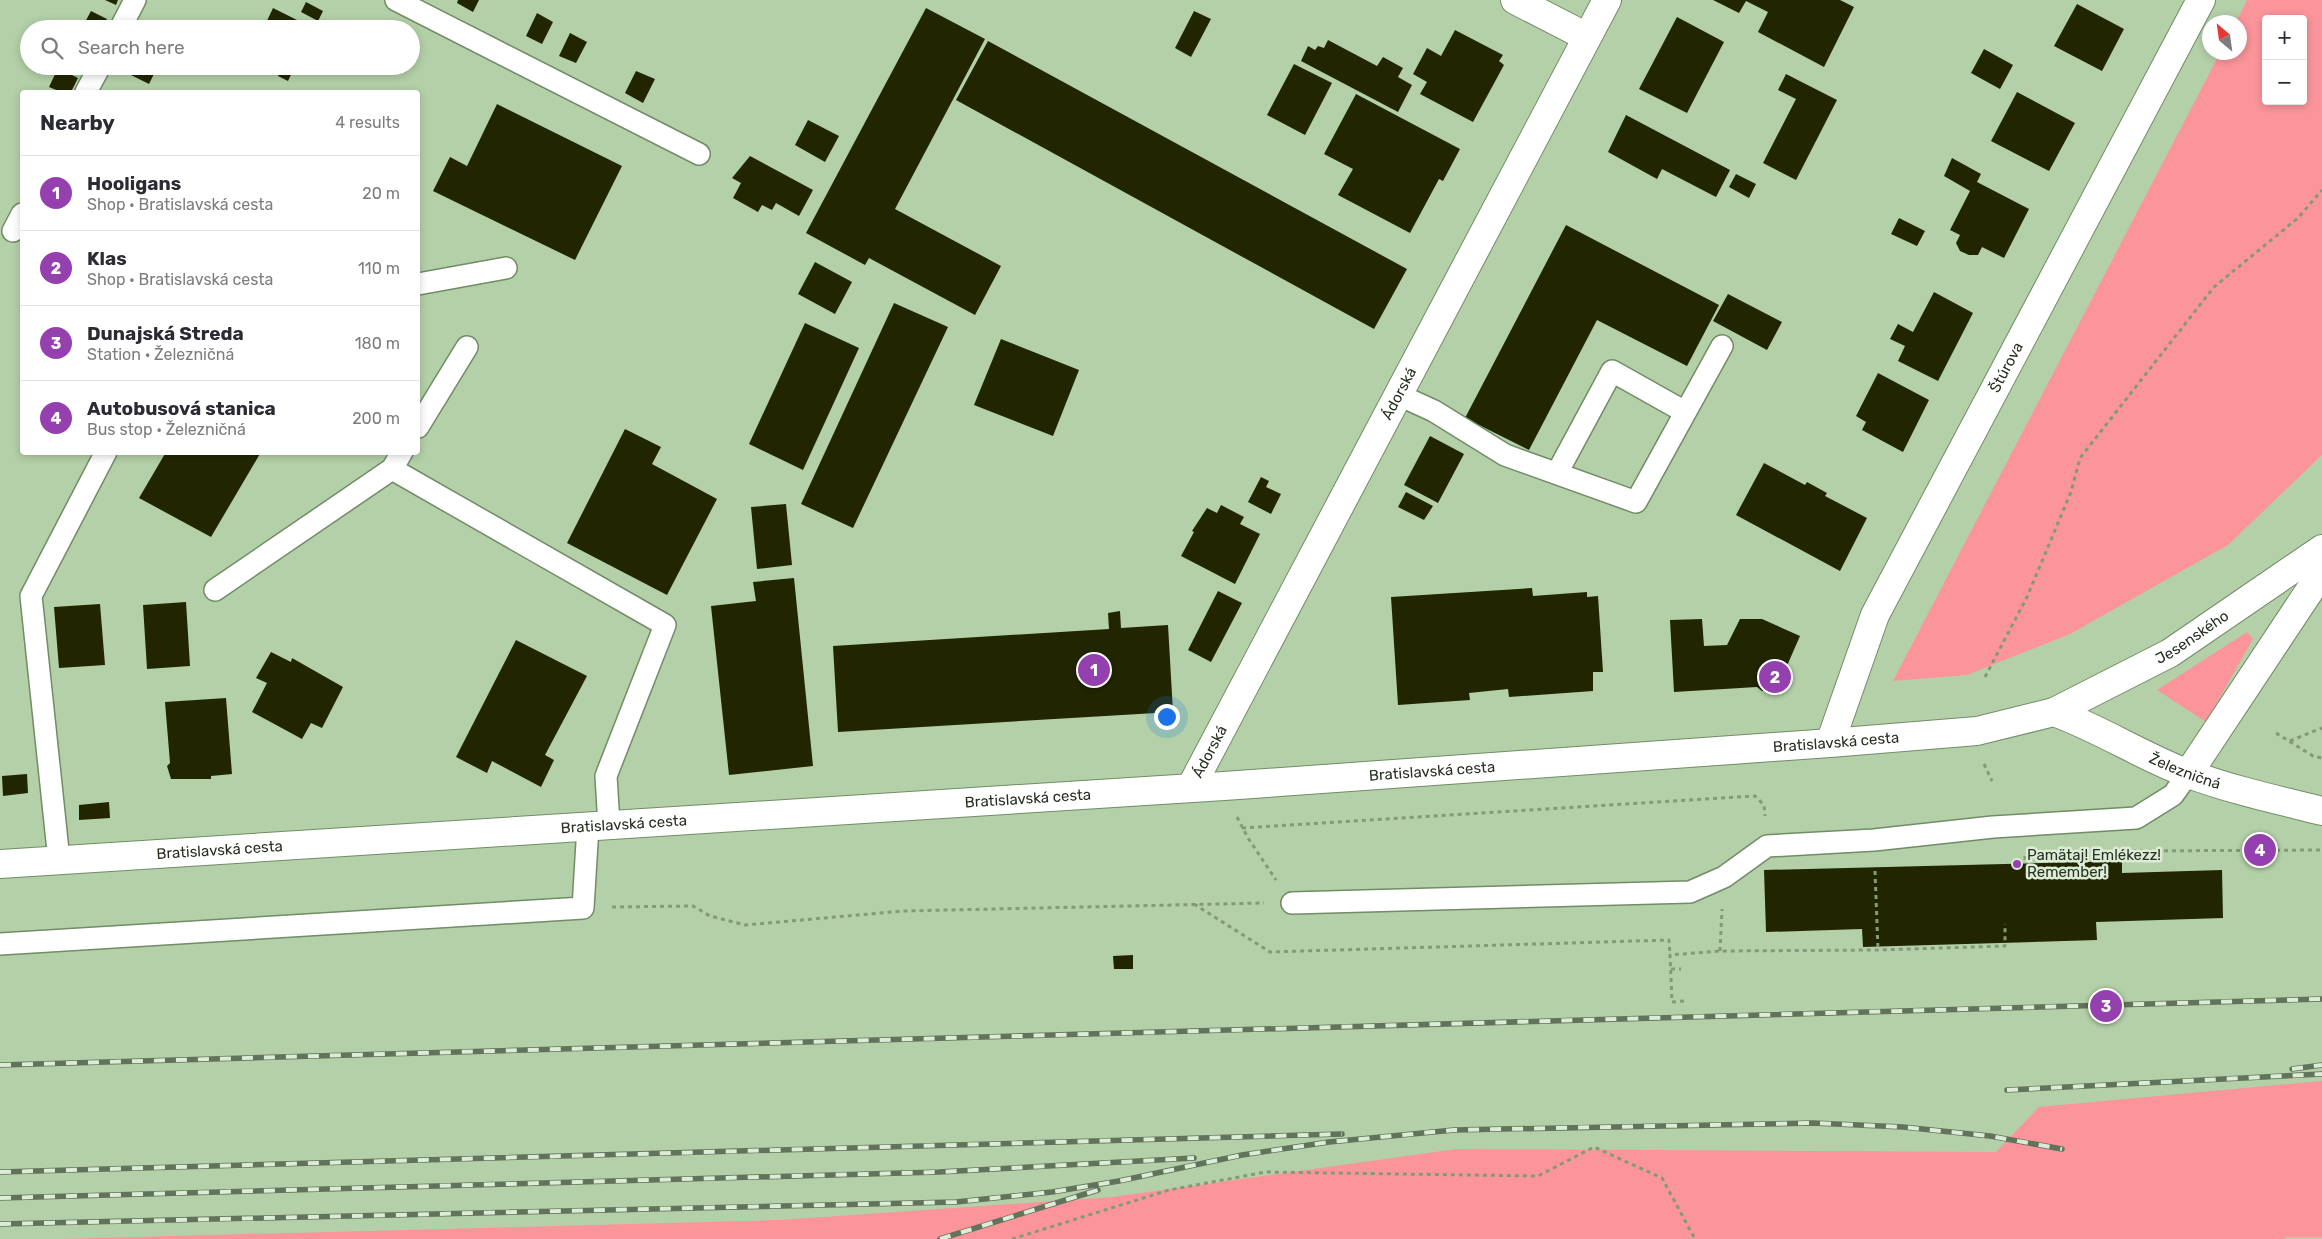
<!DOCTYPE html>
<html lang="en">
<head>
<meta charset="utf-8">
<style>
  :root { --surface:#fff; --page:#f2f2f3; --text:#2b2b33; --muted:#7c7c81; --line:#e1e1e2; --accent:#9441af }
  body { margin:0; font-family:Rubik,sans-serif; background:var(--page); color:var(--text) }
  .controls { position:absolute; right:15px; top:15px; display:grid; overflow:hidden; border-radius:5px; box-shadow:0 2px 8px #0003 }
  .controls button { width:45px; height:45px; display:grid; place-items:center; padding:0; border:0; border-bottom:1px solid var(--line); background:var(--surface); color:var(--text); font:25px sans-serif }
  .compass { position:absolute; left:2202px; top:15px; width:45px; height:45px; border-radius:50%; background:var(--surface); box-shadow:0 2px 8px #0003; rotate:331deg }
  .you { position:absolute; left:1166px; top:716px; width:18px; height:18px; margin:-12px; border:4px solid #fff; border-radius:50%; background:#1a73e8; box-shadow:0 0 0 8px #1a73e833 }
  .badge { display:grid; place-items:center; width:32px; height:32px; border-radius:50%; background:var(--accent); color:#fff; font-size:16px; font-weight:700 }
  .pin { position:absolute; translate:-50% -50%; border:2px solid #fff; box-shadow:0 1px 5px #0006 }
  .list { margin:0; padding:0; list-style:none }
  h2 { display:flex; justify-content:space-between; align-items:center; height:65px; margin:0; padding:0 20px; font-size:21px }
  h2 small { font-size:16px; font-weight:400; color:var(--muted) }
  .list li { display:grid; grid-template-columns:32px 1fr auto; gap:15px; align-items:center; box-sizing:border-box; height:75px; padding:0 20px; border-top:1px solid var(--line) }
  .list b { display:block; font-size:19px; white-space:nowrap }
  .list p { margin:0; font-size:16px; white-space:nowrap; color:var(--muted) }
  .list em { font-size:16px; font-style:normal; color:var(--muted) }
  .icon { flex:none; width:28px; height:28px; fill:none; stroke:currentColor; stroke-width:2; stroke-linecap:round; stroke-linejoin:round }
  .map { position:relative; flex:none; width:2322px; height:1239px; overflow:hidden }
  .search { position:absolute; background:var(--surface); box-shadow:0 2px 8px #0003; left:20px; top:20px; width:400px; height:55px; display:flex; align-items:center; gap:12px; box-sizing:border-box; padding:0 18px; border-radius:28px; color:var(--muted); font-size:19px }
  .panel { position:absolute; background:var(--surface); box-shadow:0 2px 8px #0003; left:20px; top:90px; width:400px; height:365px; border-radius:5px }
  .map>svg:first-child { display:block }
  .green { fill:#fb959b; fill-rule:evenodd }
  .building { fill:#212600 }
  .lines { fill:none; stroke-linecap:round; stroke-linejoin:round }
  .service-casing { stroke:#718c66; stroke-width:24 }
  .minor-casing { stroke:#718c66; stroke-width:30 }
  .tertiary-casing { stroke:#718c66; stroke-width:30 }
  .path { stroke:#82997a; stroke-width:3; stroke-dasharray:4 4; stroke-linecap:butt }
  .service { stroke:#fff; stroke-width:21 }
  .minor { stroke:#fff; stroke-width:28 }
  .tertiary { stroke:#fff; stroke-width:28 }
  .rail-casing { stroke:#61735a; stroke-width:5.5 }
  .rail { stroke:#ddecd7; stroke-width:4; stroke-dasharray:11; stroke-linecap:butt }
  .poi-dot { fill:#9441af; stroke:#ddecd7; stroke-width:2 }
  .labels { text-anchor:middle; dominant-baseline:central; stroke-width:5; stroke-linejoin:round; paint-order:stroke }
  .street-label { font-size:15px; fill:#263122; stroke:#ddecd7 }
  .poi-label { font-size:15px; fill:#263122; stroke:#ddecd7; text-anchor:start }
</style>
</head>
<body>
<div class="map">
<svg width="2322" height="1239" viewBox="0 0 2322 1239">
  <rect width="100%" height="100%" fill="#b3d0a8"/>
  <path class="green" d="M2247 0H2322V455L2228 545 2070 634 1967 675 1893 681 2220 53 2240 52V22H2236ZM2266 19H2303V101H2266Z
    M2247 632 2253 639 2206 722 2157 690Z
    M2322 1081V1237H2286L2284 1239H60L780 1220 1112 1197 1457 1149 1996 1152 2039 1107Z"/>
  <path class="building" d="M105 0H118L116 5Z
    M458 0H479L473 12 457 3Z
    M1713 0H1840L1854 7 1824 67 1758 32 1768 12 1746 1 1739 13Z
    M306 2 323 11 318 21 301 12Z
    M2077 4 2124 29 2102 71 2054 46Z
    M273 8 303 23 300 29H277L266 23Z
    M926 8 985 39 895 209 1001 266 975 315 869 258 865 265 806 233Z
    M91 11 107 19 102 29H94L84 24Z
    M1194 11 1211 19 1191 57 1175 48Z
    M537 13 553 22 542 44 526 36Z
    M1677 17 1724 42 1687 113 1639 89Z
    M1455 30 1503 55 1499 61 1504 65 1473 122 1420 94 1427 82 1413 74 1427 48 1441 56Z
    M570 33 587 42 576 63 559 56Z
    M1328 40 1377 66 1383 57 1403 68 1398 77 1412 85 1398 112 1301 61 1308 46 1315 50 1318 46 1324 48Z
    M988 41 1407 269 1374 329 956 100Z
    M1984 49 2013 65 2000 89 1971 73Z
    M1294 64 1332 83 1305 135 1267 115Z
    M121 66H158L149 84 119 69Z
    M282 66H295L288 81 278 76Z
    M58 68 78 78 71 92H61L49 87Z
    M636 71 655 79 643 103 625 93Z
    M1786 74 1837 100 1796 180 1763 163 1796 99 1778 90Z
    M2017 92 2075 123 2049 171 1991 141Z
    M1356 94 1460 149 1443 181 1439 179 1410 233 1338 195 1353 169 1324 154Z
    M497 104 622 166 575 260 433 191 450 157 467 166Z
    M1626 115 1730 170 1716 197 1662 169 1657 179 1608 152Z
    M808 120 839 136 825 162 795 145Z
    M750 156 813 190 799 216 776 203 772 210 762 205 758 212 733 198 741 183 732 178Z
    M1952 158 1981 174 1977 182 2029 209 2004 258 1982 247 1978 255H1969L1960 251 1956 243 1960 235 1950 230 1970 191 1944 176Z
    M1736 174 1756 184 1749 198 1729 187Z
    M1899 218 1925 231 1917 246 1891 234Z
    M1566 225 1719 305 1687 366 1597 320 1529 450 1465 418Z
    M815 262 852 282 835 314 798 294Z
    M1934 292 1973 313 1938 381 1898 361 1905 346 1890 339 1898 324 1913 332Z
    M1728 294 1782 322 1767 350 1713 321Z
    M894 303 948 327 853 528 801 504Z
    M805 323 859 348 803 470 749 444Z
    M1001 339 1079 370 1053 436 974 405Z
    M1878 373 1929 400 1903 452 1862 430 1866 422 1856 416Z
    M625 429 661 447 652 464 717 499 667 595 567 543Z
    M1430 436 1464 454 1438 503 1404 485Z
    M166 452H261L211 537 139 498Z
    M1764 463 1805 485 1807 482 1827 493 1825 496 1867 518 1840 571 1736 515Z
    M1261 477 1269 481 1266 487 1281 494 1271 514 1248 502Z
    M1406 492 1433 506 1424 520 1398 507Z
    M786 504 792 565 757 569 751 507Z
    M1221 505 1244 517 1240 524 1260 534 1235 584 1181 556 1194 532 1192 531 1207 508 1217 513Z
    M794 578 813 766 729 775 711 606 756 601 753 582Z
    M1532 588 1533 596 1587 592V597L1598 596 1603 672H1593V691L1509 697 1508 689 1469 693 1470 700 1398 705 1391 597Z
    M1218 591 1242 603 1211 662 1188 650Z
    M186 602 190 666 147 669 143 605Z
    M100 604 105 665 59 668 54 607Z
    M1120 611 1121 628 1168 625 1173 712 838 732 833 646 1109 629 1108 613Z
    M1702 619 1704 646 1727 645 1740 619H1762L1800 636 1786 668 1788 673 1782 691H1762L1757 687 1674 692 1670 620Z
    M516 640 587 676 545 755 554 760 541 787 492 761 487 773 456 757Z
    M271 652 291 662 292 658 343 687 322 728 311 723 302 739 252 712 267 683 256 678Z
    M226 698 232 774 211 776V779H171L167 766 170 763 165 702Z
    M27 774 28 793 3 796 2 776Z
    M109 802 110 818 79 820V805Z
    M2122 861V873L2222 870 2223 918 2096 922 2097 940 1863 947 1862 929 1766 932 1764 870Z
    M1133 955V969H1114L1113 956Z"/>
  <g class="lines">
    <g class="service-casing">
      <path id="service" d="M396 0 699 154
        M120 29 135 0
        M86 92 100 66
        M13 231 22 214
        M418 284 506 268
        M1399 395 1434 411 1505 455 1636 502 1722 346
        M418 427 467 347
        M392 469 402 452
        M1557 473 1612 371 1685 412
        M215 590 392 469 665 625 606 776 609 825
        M59 860 31 596 106 452
        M1292 903 1690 892 1724 877 1767 846 1874 840 1993 827 2136 818 2173 795 2188 774
        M0 944 583 908 588 826"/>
    </g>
    <g class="minor-casing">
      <g id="minor">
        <path d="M1515 0 1587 37"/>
        <path id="s1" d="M2054 712C2101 729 2143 757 2189 774 2232 790 2278 800 2322 811"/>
        <path id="s2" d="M1830 743 1875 615 2201 0"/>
        <path id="s3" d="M1191 787 1607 0"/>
      </g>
    </g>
    <g class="tertiary-casing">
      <g id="tertiary">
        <path d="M2188 774 2322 572"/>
        <path id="s4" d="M0 864 1224 786 1830 743 1977 731 2054 712 2170 653 2322 549"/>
      </g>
    </g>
    <path class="path" d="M1985 677 2027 597 2071 492 2080 458 2214 287 2298 218 2322 190
      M2276 733 2313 756 2322 758
      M2290 741 2322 728
      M1984 764 1992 781
      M1237 817 1248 838 1276 880
      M1242 828 1755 796 1764 805 1765 816
      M2124 851 2322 850
      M2025 856V864
      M1875 871 1878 950
      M1194 904 1270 952 1669 940 1670 955
      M612 907 693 906 710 916 745 925 903 911 1264 903
      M1720 951 1722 909
      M1671 969H1681
      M1684 1001 1672 1002 1670 955 1720 951 1878 950 2005 946V924
      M1012 1239 1169 1190 1266 1172 1538 1176 1594 1147 1662 1178 1695 1239"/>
    <use href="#service" class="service"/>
    <use href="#minor" class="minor"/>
    <use href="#tertiary" class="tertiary"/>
    <g class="rail-casing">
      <path id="rail" d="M0 1065 2322 999
        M2292 1069 2322 1065
        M2007 1090 2322 1074
        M0 1172 1342 1134
        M0 1198 939 1172 1194 1158
        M0 1224 956 1202 1052 1192 1119 1181 1242 1155 1329 1142 1454 1130 1813 1123 1903 1127 1990 1136 2062 1149
        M940 1239 1098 1190"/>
    </g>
    <use href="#rail" class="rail"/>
  </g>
  <circle class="poi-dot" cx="2017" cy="864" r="5"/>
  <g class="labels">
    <g class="street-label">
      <text stroke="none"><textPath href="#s2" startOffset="416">Štúrova</textPath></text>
      <text stroke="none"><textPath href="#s3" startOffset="445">Ádorská</textPath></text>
      <text stroke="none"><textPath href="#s4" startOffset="2218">Jesenského</textPath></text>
      <text stroke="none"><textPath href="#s4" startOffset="1840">Bratislavská cesta</textPath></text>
      <text stroke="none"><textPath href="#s3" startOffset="40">Ádorská</textPath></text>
      <text stroke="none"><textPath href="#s1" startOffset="144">Železničná</textPath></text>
      <text stroke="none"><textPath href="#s4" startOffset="1435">Bratislavská cesta</textPath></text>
      <text stroke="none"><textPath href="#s4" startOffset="1030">Bratislavská cesta</textPath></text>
      <text stroke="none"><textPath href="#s4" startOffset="625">Bratislavská cesta</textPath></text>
      <text stroke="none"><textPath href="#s4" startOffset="220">Bratislavská cesta</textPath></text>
    </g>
    <g class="poi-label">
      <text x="2027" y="855">Pamätaj! Emlékezz!<tspan x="2027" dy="17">Remember!</tspan></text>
    </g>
  </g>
</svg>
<div class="controls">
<button>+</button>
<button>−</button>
</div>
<svg class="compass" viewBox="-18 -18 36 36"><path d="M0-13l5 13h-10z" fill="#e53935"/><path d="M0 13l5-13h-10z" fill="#7c7c81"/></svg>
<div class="you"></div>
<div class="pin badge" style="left:1094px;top:670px">1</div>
<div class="pin badge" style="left:1775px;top:677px">2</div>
<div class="pin badge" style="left:2106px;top:1006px">3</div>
<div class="pin badge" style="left:2260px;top:850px">4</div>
<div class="search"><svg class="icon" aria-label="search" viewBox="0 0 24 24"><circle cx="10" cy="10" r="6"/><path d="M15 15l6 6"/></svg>Search here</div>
<section class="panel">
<h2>Nearby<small>4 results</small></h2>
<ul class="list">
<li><span class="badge">1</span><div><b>Hooligans</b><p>Shop · Bratislavská cesta</p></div><em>20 m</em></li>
<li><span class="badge">2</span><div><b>Klas</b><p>Shop · Bratislavská cesta</p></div><em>110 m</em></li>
<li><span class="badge">3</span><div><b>Dunajská Streda</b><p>Station · Železničná</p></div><em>180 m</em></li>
<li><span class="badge">4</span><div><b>Autobusová stanica</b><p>Bus stop · Železničná</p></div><em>200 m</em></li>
</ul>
</section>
</div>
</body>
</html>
